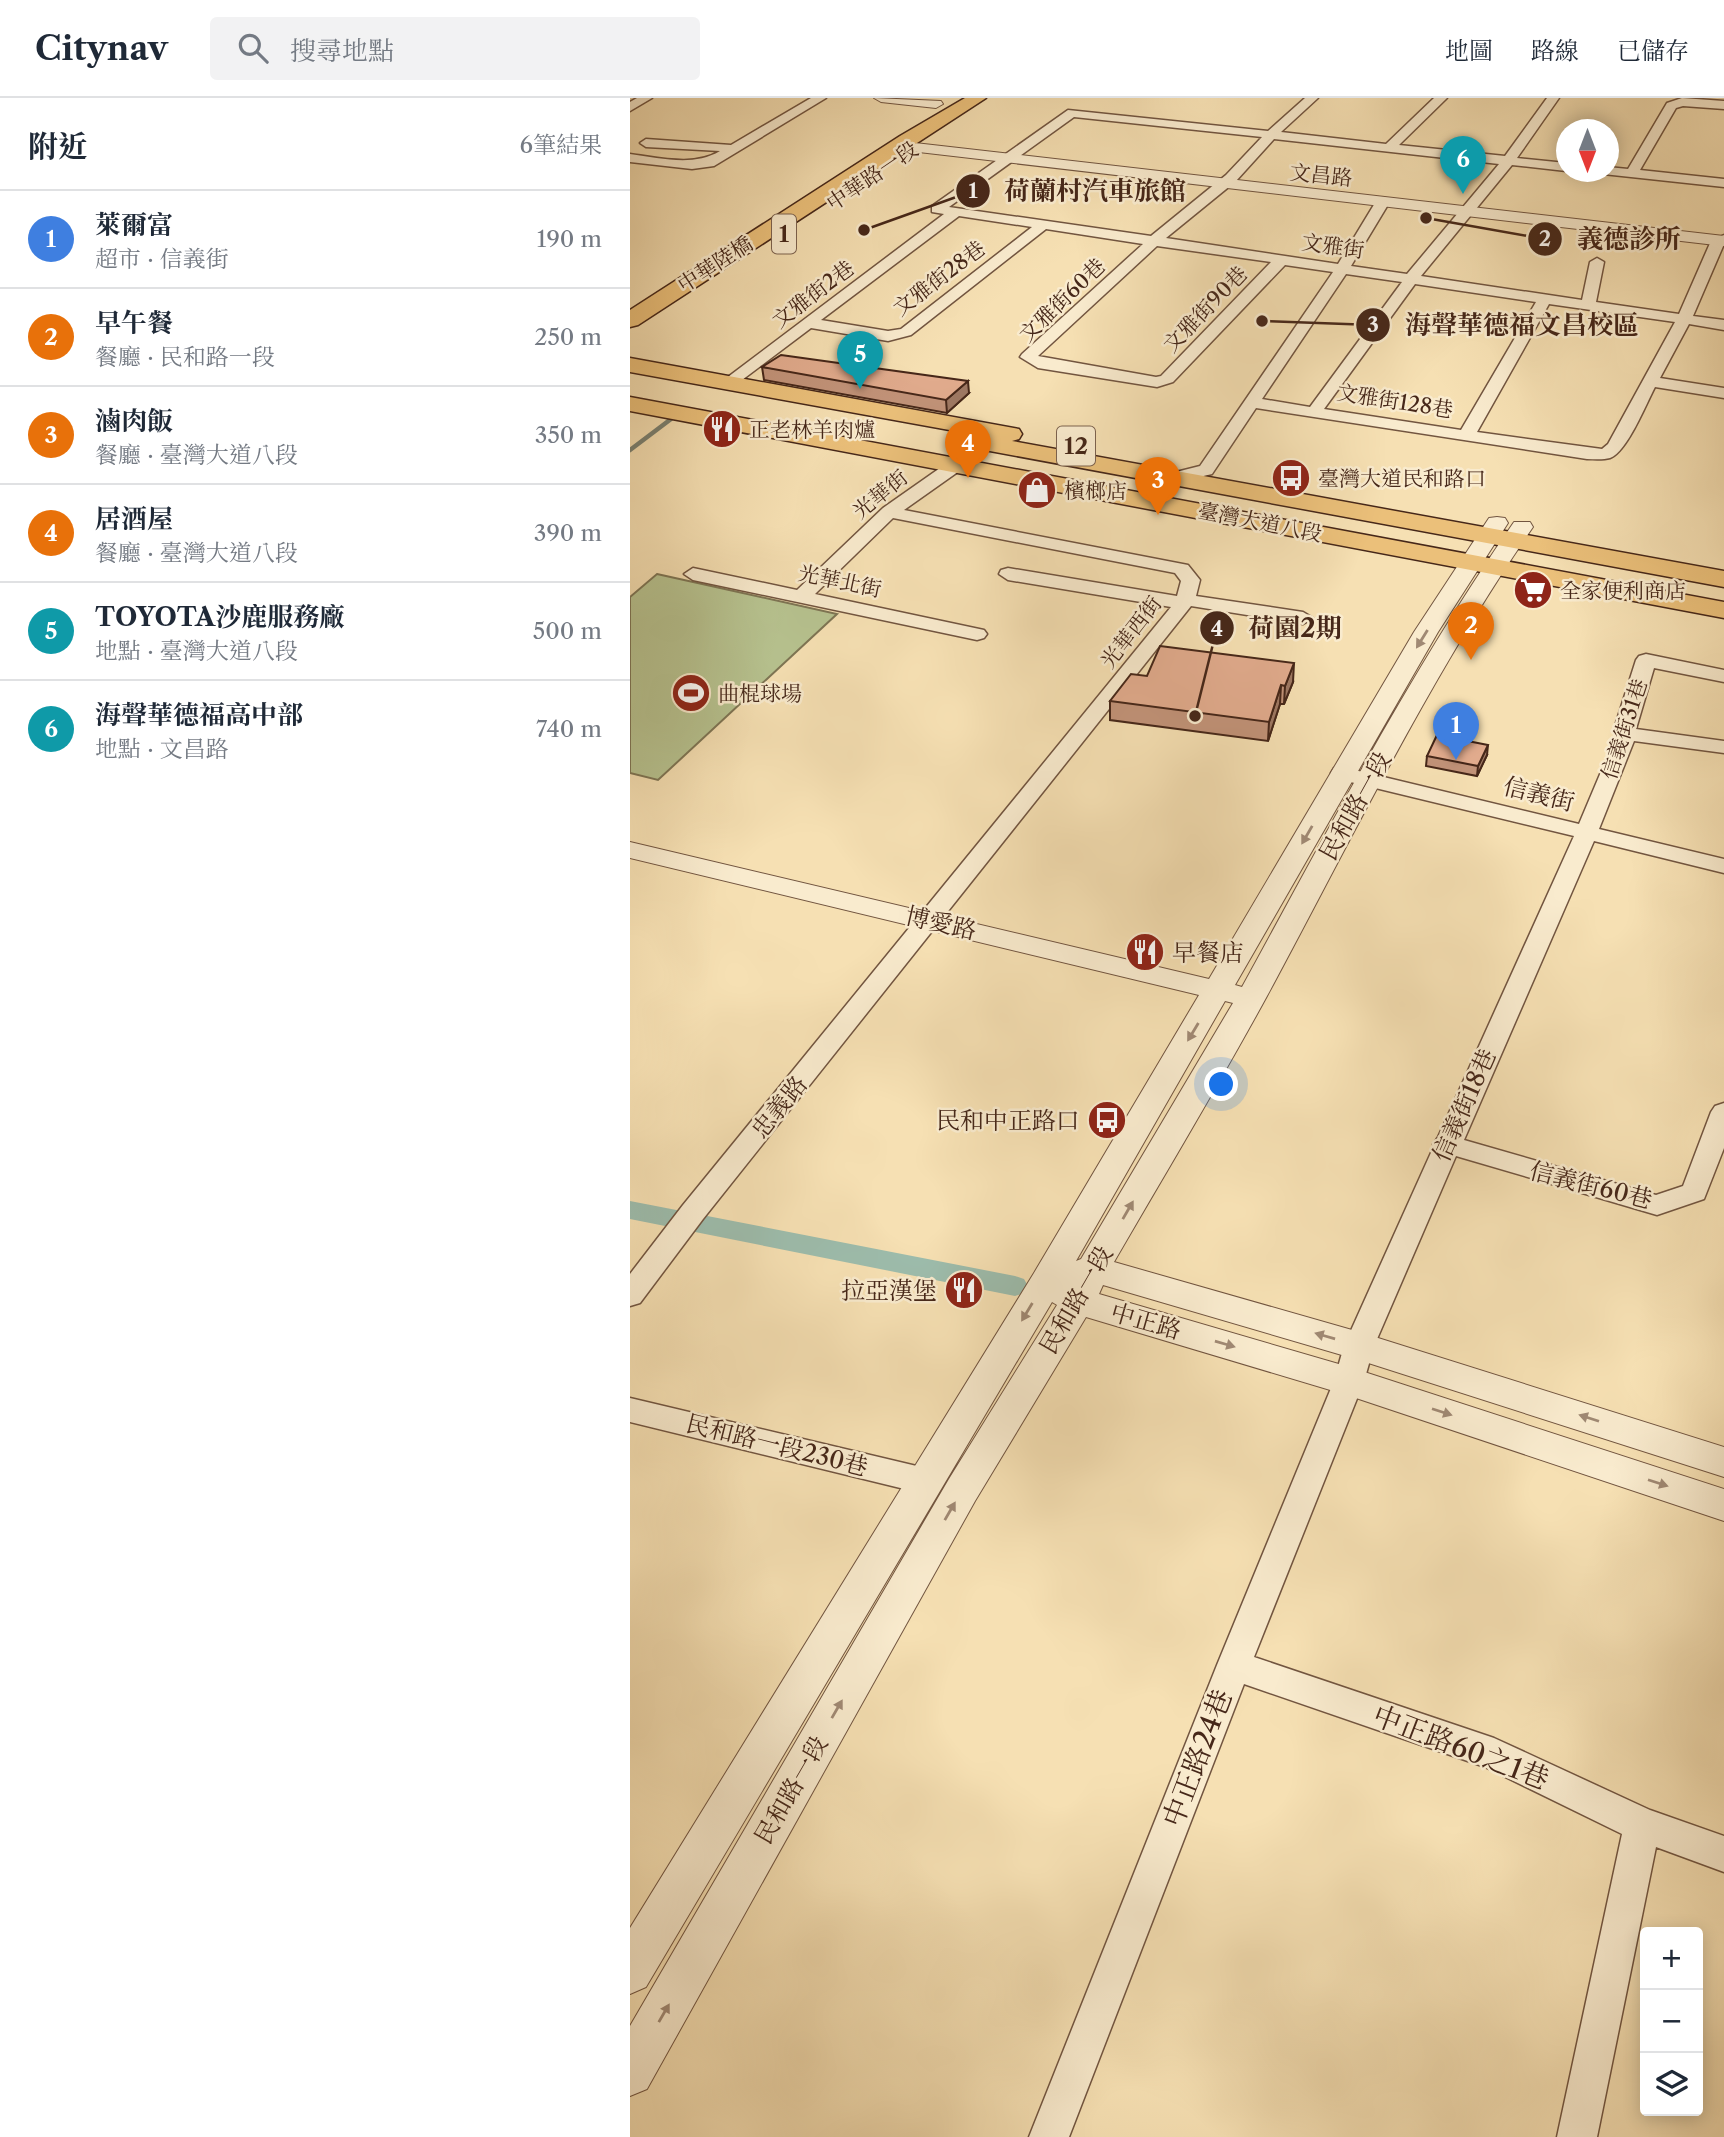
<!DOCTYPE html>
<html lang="zh-TW">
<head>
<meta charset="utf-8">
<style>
  :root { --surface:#fff; --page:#f2f2f3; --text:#1f2937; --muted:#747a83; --line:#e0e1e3; --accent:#2563eb }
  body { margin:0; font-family:"Libre Caslon Text","Noto Serif TC",serif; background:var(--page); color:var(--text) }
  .controls { position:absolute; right:21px; bottom:21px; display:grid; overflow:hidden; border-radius:7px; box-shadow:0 4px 18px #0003 }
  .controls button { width:63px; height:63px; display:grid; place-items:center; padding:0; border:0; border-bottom:2px solid var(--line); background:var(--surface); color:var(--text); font:35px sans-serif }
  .compass { position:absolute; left:926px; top:21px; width:63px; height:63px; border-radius:50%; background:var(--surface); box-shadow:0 4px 18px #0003; rotate:180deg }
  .you { position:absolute; left:592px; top:987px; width:24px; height:24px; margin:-18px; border:5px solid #fff; border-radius:50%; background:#1a73e8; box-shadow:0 0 0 10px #1a73e833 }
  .badge { display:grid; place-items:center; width:46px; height:46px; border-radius:50%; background:var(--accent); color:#fff; font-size:23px; font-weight:700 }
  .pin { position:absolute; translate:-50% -58px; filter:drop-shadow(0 2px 4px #0008) }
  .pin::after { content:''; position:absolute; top:37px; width:24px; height:21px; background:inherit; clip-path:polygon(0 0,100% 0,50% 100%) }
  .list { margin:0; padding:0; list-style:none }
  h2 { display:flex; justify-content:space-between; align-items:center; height:91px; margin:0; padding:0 28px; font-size:30px }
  h2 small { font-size:23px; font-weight:400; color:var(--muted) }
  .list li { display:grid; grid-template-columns:46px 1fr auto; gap:21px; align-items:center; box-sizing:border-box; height:98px; padding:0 28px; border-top:2px solid var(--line) }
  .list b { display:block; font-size:26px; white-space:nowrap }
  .list p { margin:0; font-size:23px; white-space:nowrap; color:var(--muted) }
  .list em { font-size:23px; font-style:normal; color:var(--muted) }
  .icon { flex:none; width:38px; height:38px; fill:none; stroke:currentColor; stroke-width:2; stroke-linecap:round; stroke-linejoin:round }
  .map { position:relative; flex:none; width:1094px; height:2039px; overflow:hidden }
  header { display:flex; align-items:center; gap:42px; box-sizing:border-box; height:98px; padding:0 35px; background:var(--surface); border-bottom:2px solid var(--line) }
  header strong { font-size:33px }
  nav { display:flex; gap:38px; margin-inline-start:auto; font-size:24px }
  .search { width:490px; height:63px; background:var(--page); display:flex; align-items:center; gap:18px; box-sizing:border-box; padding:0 24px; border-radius:7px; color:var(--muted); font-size:26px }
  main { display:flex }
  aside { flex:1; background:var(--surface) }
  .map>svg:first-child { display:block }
  .green { fill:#b7c390; stroke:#7e7554; stroke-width:2 }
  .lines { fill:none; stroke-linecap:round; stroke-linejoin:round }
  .stream { stroke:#7a8172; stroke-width:4.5 }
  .canal { fill:#9dbdad; fill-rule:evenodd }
  .minor-casing { stroke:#725540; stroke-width:3 }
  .tertiary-casing { stroke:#725540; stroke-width:2 }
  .primary-casing { stroke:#462719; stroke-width:3 }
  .minor { fill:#f9ebce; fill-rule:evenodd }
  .tertiary { fill:#f9ebce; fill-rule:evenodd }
  .primary { fill:#ebc07a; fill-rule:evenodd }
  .wall { fill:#c29379; stroke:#462719; stroke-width:2 }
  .shaded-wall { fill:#9e7863; stroke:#462719; stroke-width:2 }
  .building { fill:#e1ab8d; stroke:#462719; stroke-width:2 }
  .oneway { fill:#a08974 }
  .labels { text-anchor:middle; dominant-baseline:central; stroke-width:5; stroke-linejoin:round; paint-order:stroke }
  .far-street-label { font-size:21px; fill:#462719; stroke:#f9ebce }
  .far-poi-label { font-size:21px; fill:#462719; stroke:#f9ebce; text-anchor:start }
  .shield { fill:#f9ebce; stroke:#7c624f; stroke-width:2 }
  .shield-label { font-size:23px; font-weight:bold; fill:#462719 }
  .street-label { font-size:24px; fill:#462719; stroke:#f9ebce }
  .poi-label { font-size:24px; fill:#462719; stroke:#f9ebce; text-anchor:end }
  .near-street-label { font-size:28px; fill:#462719; stroke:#f9ebce }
  .leader { fill:none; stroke:#462719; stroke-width:2.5 }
  .callout-dot { fill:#462719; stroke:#f9ebce; stroke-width:2.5 }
  .mark-label { font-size:21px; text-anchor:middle; font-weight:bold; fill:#fff }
  .callout-label { font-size:26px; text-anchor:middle; font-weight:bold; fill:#462719; stroke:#f9ebce; stroke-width:5; stroke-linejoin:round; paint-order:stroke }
</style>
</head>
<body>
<header>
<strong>Citynav</strong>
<div class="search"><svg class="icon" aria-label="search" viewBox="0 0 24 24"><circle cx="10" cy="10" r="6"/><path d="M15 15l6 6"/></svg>搜尋地點</div>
<nav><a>地圖</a><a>路線</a><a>已儲存</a></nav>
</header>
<main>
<aside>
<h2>附近<small>6筆結果</small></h2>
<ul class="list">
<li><span class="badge" style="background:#3f7fe0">1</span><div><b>萊爾富</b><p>超市 · 信義街</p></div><em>190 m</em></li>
<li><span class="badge" style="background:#e8710a">2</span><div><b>早午餐</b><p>餐廳 · 民和路一段</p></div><em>250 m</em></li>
<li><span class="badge" style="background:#e8710a">3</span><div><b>滷肉飯</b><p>餐廳 · 臺灣大道八段</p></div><em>350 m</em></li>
<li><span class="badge" style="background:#e8710a">4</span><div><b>居酒屋</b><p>餐廳 · 臺灣大道八段</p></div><em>390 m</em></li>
<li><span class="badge" style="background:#0f9aa8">5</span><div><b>TOYOTA沙鹿服務廠</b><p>地點 · 臺灣大道八段</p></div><em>500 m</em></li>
<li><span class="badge" style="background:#0f9aa8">6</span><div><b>海聲華德福高中部</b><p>地點 · 文昌路</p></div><em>740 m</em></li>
</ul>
</aside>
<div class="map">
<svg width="1094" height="2039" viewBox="0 0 1094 2039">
  <rect width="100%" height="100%" fill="#f6e0b3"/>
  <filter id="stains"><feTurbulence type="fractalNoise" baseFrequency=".00286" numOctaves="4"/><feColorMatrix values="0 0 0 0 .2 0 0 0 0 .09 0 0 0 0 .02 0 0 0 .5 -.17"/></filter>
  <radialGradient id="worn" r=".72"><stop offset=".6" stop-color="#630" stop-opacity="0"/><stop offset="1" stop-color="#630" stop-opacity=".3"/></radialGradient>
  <path class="green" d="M27 476 207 516 28 682 0 675V499Z"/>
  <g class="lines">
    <path class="stream" d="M0 352 41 321"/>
    <path class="canal" d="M0 1103 385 1178 394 1181 398 1188 394 1195 385 1198 0 1121Z"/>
    <g class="minor-casing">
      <path id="minor" d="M7 0H22L0 13V4Z
        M181 0H196L84 68 62 71 0 64V56C31 60 63 69 90 53L16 49 10 45 16 41 101 47Z
        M675 0H688L651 34 756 46 804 0H817L769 47 875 58 917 0H929L887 60 936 65V73L882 67 791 178 952 202 960 164 967 160 974 164 966 204 1049 216 1081 143 1094 137V146L1063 218 1094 222V232L1059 226 1030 280 1094 290V300L1025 289C1016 306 997 354 980 360 973 362 964 361 957 361L626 310 582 376 544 385 538 384 535 380 538 376 570 368 703 174 655 167 543 284 527 289 408 270 390 259 392 256 513 146 416 131 281 237 258 243 181 230 104 288H92L90 285 314 116 302 114V108L438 12 638 33ZM444 19 632 39 596 77 521 138 319 109ZM644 41 869 66 777 176 721 168 759 105 752 101 745 105 708 166 536 140 606 83ZM329 118 402 129 271 231 258 233 191 222ZM527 148 641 164 531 278 526 279 408 258ZM716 176 772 184 680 309 632 301ZM785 186 906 204 831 332 694 311ZM919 206 1045 224 978 346 972 351 847 334Z
        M1052 0 1094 3V11L1053 8 1046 10 1010 72 1094 81V89L973 76 972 74H978V69L998 71 1037 5Z
        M362 328 368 329 370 333 368 337 332 371 274 412 558 467 570 482 566 498 673 514 683 520 673 526 561 508 73 1121 10 1205 0 1208V1176L53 1107 541 509 378 482 369 476 371 472 378 470 547 498 551 483 545 475 263 420 185 496 354 532 357 536 354 540 347 542 63 482 54 476 63 470 167 492 253 410 320 363 356 329Z
        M1016 556 1094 572V584L1024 570 1006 631 1094 643V655L1004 643 969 731 1094 761V775L964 743 834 1042 1026 1097 1053 1088 1081 1014 1085 1008 1094 1005V1050L1074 1101 1027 1117 826 1058 744 1248 734 1283 624 1559 864 1640 1020 1712 1094 1738V1774L1026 1749 967 2039H927L992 1736 855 1669 614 1586 439 2039H399L587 1567 704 1283 714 1248 804 1048 803 1046 808 1039 944 738 704 680 701 675 704 670 712 669 949 726 987 636 985 628 1006 562 1009 558Z
        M0 1300 295 1370 306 1374 311 1383 306 1392 295 1396 0 1324Z"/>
    </g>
    <g class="tertiary-casing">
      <path id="tertiary" d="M244 0 311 3 313 6 306 10 251 4Z
        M285 45 1094 138V148L280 53 277 50 280 47Z
        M867 419 875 420 878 425 808 534 605 887 612 889C698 732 782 571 884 424H900L903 429C801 577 722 740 637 898 588 988 535 1076 484 1164L729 1234 1094 1349V1379L729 1262 473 1187 469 1196 719 1269 1094 1391V1423L717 1297 456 1219 345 1403 17 1991 0 1998V1928L319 1381 427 1207 422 1204 16 1889 0 1896V1830L404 1175 569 897 0 760V744L579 881 784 534 859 420ZM595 903 603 905 451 1161 446 1163Z"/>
    </g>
    <g class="primary-casing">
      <path id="primary" d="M335 0H356L8 227 0 229V212L270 38Z
        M0 260 389 331 392 336 389 341 382 343 1094 473V489L349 351 340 349 337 344 340 339 347 337 0 274Z
        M0 299 1094 504V520L0 313Z"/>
    </g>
    <use href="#minor" class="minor"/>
    <use href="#tertiary" class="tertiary"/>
    <use href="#primary" class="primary"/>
  </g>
  <path class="wall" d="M132 269 339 295 317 315 134 282Z
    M663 584 654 606H650L638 643 480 622V603Z
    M857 657 847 678 796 668 797 658Z"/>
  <path class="shaded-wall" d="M338 283 339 295 317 315 316 302Z
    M664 565 663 584 654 606 655 588Z
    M651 587 650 606 638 643 639 624Z
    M858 647 857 657 847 678 848 668Z"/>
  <path class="building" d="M151 257 338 283 316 302 132 269Z
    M530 548 664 565 655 588 651 587 639 624 480 603 501 576 517 578Z
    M807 637 858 647 848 668 797 658Z"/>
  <defs><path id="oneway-solid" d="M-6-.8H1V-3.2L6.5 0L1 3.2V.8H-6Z" transform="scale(1.75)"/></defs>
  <g class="oneway">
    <use href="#oneway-solid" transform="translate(792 541) rotate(122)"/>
    <use href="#oneway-solid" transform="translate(677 737) rotate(120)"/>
    <use href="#oneway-solid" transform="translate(563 934) rotate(121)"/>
    <use href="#oneway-solid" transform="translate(498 1112) rotate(-60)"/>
    <use href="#oneway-solid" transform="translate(397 1214) rotate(121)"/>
    <use href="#oneway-solid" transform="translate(695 1238) rotate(-164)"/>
    <use href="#oneway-solid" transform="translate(595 1246) rotate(16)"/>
    <use href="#oneway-solid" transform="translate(812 1314) rotate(18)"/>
    <use href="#oneway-solid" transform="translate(959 1320) rotate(-162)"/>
    <use href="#oneway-solid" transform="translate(1028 1385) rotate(18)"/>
    <use href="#oneway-solid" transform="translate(320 1413) rotate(-60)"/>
    <use href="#oneway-solid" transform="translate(207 1611) rotate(-60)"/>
    <use href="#oneway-solid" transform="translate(34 1915) rotate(-60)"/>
  </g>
  <defs>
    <g id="restaurant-disc" transform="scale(2.0125)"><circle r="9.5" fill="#8f2418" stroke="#f9ebce"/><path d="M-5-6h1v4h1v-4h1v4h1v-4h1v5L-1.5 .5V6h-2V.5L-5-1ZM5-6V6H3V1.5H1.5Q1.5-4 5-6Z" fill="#fff"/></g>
    <g id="bus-disc" transform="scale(2.0125)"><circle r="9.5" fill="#8f2418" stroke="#f9ebce"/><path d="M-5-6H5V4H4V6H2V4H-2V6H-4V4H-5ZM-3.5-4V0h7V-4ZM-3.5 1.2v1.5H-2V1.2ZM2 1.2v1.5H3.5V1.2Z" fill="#fff"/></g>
    <g id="shop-disc" transform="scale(2.0125)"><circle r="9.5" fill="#8f2418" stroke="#f9ebce"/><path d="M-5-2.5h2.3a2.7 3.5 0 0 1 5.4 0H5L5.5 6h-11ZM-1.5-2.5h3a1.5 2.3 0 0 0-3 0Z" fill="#fff"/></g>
    <g id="supermarket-disc" transform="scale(2.0125)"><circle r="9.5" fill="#8f2418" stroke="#f9ebce"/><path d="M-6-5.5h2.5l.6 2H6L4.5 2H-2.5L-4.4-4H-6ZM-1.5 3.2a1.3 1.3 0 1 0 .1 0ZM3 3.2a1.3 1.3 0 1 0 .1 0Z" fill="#fff"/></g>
    <g id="stadium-disc" transform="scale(2.0125)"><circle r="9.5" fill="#8f2418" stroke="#f9ebce"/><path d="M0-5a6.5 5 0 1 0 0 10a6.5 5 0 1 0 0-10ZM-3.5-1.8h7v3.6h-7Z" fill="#fff"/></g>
  </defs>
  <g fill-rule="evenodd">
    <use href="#restaurant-disc" x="92" y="331"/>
    <use href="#bus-disc" x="661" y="380"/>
    <use href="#shop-disc" x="407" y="392"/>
    <use href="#supermarket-disc" x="903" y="492"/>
    <use href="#stadium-disc" x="61" y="595"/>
    <use href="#restaurant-disc" x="515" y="854"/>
    <use href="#bus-disc" x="477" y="1022"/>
    <use href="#restaurant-disc" x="334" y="1192"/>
  </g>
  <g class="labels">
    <g class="far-street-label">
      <text transform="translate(691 77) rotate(6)">文昌路</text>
      <text transform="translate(242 78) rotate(-34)">中華路一段</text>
      <text transform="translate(703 148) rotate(8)">文雅街</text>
      <text transform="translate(85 166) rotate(-33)">中華陸橋</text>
      <text transform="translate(309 180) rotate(-37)">文雅街28巷</text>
      <text transform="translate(183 196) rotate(-37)">文雅街2巷</text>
      <text transform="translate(432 202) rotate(-44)">文雅街60巷</text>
      <text transform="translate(575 211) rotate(-46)">文雅街90巷</text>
      <text transform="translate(765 303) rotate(9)">文雅街128巷</text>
      <text transform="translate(250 396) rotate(-39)">光華街</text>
      <text transform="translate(630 424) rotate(11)">臺灣大道八段</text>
      <text transform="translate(210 483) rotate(12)">光華北街</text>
      <text transform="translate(501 534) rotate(-52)">光華西街</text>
      <text transform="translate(994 631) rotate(-72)">信義街31巷</text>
    </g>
    <g class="far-poi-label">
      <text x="119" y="331">正老林羊肉爐</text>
      <text x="688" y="380">臺灣大道民和路口</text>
      <text x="434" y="392">檳榔店</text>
      <text x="930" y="492">全家便利商店</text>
      <text x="88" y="595">曲棍球場</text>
    </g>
    <g class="shield">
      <rect x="142" y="116.5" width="24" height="39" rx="5"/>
      <rect x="427" y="328.5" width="38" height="39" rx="5"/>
    </g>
    <g class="shield-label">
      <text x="154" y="136">1</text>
      <text x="446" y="348">12</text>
    </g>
    <g class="street-label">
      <text transform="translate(909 696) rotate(14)">信義街</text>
      <text transform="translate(725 708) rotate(-61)">民和路一段</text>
      <text transform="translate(311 825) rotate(13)">博愛路</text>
      <text transform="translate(834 1007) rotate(-66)">信義街18巷</text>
      <text transform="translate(149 1009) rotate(-51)">忠義路</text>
      <text transform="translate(961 1087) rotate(14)">信義街60巷</text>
      <text transform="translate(446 1202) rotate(-60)">民和路一段</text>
      <text transform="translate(516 1223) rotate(16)">中正路</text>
      <text transform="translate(147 1347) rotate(14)">民和路一段230巷</text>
      <text transform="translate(161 1692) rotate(-60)">民和路一段</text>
    </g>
    <g class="poi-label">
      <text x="542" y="854" text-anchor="start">早餐店</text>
      <text x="450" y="1022">民和中正路口</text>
      <text x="307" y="1192">拉亞漢堡</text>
    </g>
    <g class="near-street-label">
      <text transform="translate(831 1649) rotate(21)">中正路60之1巷</text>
      <text transform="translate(567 1660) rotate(-69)">中正路24巷</text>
    </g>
  </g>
  <path class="leader" d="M234 132L343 93M796 120L915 141M632 223L743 227M565 618L587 530"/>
  <g class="callout-dot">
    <circle cx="234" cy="132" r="7"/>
    <circle cx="796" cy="120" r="7"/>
    <circle cx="632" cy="223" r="7"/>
    <circle cx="565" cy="618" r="7"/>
    <circle cx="343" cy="93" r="18"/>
    <circle cx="915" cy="141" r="18"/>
    <circle cx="743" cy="227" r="18"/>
    <circle cx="587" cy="530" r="18"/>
  </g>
  <g class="mark-label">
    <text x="343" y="100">1</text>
    <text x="915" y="148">2</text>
    <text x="743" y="234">3</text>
    <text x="587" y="538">4</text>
  </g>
  <g class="callout-label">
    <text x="465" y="102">荷蘭村汽車旅館</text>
    <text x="999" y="150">義德診所</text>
    <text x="892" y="236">海聲華德福文昌校區</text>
    <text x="665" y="539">荷園2期</text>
  </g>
  <rect width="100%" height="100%" filter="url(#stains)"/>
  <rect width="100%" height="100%" fill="url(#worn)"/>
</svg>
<div class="controls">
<button>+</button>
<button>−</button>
<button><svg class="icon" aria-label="layers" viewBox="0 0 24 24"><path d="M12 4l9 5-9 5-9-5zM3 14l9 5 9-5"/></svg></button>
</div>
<svg class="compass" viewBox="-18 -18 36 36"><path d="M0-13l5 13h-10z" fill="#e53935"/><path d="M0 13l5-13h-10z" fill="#747a83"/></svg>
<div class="you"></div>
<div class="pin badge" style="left:826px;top:662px;background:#3f7fe0">1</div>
<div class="pin badge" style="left:841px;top:562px;background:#e8710a">2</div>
<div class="pin badge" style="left:528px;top:417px;background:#e8710a">3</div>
<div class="pin badge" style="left:338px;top:380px;background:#e8710a">4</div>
<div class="pin badge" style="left:230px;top:291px;background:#0f9aa8">5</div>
<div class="pin badge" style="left:833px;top:96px;background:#0f9aa8">6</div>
</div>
</main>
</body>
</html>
